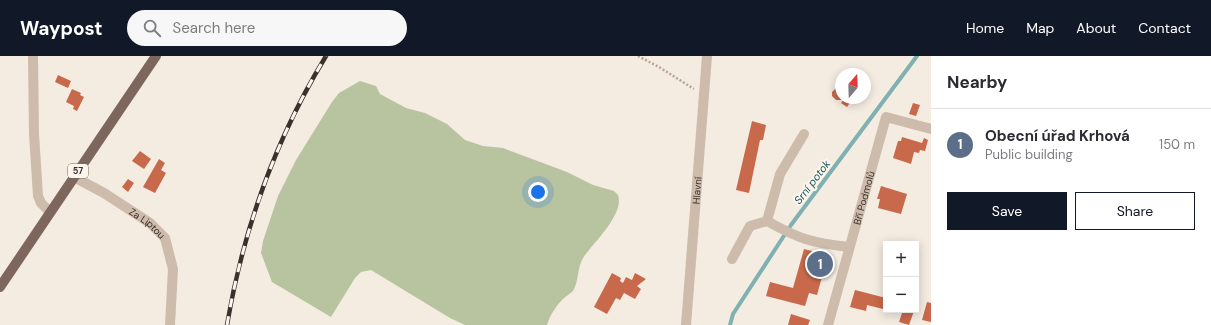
<!DOCTYPE html>
<html lang="en">
<head>
<meta charset="utf-8">
<style>
  :root { --surface:#fff; --page:#f7f7f7; --text:#2b2b33; --muted:#7c7c81; --line:#e1e1e2; --accent:#111827 }
  body { margin:0; font-family:"DM Sans",sans-serif; background:var(--page); color:var(--text) }
  .controls { position:absolute; right:12px; bottom:12px; display:grid; overflow:hidden; border-radius:0px; box-shadow:0 2px 10px #0003 }
  .controls button { width:36px; height:36px; display:grid; place-items:center; padding:0; border:0; border-bottom:1px solid var(--line); background:var(--surface); color:var(--text); font:20px sans-serif }
  .compass { position:absolute; left:835px; top:12px; width:36px; height:36px; border-radius:50%; background:var(--surface); box-shadow:0 2px 10px #0003; rotate:19deg }
  .you { position:absolute; left:538px; top:136px; width:14px; height:14px; margin:-10px; border:3px solid #fff; border-radius:50%; background:#1a73e8; box-shadow:0 0 0 6px #1a73e833 }
  .badge { display:grid; place-items:center; width:26px; height:26px; border-radius:50%; background:var(--accent); color:#fff; font-size:13px; font-weight:700 }
  .pin { position:absolute; translate:-50% -50%; border:2px solid #fff; box-shadow:0 1px 4px #0006 }
  .list { margin:0; padding:0; list-style:none }
  h2 { display:flex; justify-content:space-between; align-items:center; height:52px; margin:0; padding:0 16px; font-size:17px }
  h2 small { font-size:13px; font-weight:400; color:var(--muted) }
  .list li { display:grid; grid-template-columns:26px 1fr auto; gap:12px; align-items:center; box-sizing:border-box; height:72px; padding:0 16px; border-top:1px solid var(--line) }
  .list b { display:block; font-size:15px; white-space:nowrap }
  .list p { margin:0; font-size:13px; white-space:nowrap; color:var(--muted) }
  .list em { font-size:13px; font-style:normal; color:var(--muted) }
  .actions { display:flex; gap:8px; padding:12px 16px }
  .actions a { flex:1; padding:9px 0; border:1px solid var(--accent); border-radius:0px; text-align:center; font-size:14px; color:var(--accent) }
  .actions .main { background:var(--accent); color:#fff }
  .icon { flex:none; width:22px; height:22px; fill:none; stroke:currentColor; stroke-width:2; stroke-linecap:round; stroke-linejoin:round }
  .map { position:relative; flex:none; width:931px; height:269px; overflow:hidden }
  header { display:flex; align-items:center; gap:24px; box-sizing:border-box; height:56px; padding:0 20px; background:var(--accent); color:#fff }
  header strong { font-size:19px }
  nav { display:flex; gap:22px; margin-inline-start:auto; font-size:14px }
  .search { width:280px; height:36px; background:var(--page); display:flex; align-items:center; gap:10px; box-sizing:border-box; padding:0 14px; border-radius:22px; color:var(--muted); font-size:15px }
  main { display:flex }
  aside { flex:1; background:var(--surface) }
  .map>svg:first-child { display:block }
  .green { fill:#b8c4a0 }
  .lines { fill:none; stroke-linecap:round; stroke-linejoin:round }
  .stream { stroke:#7fb0b2; stroke-width:4 }
  .building { fill:#c8694b }
  .path { stroke:#b9a596; stroke-width:2.5; stroke-dasharray:2 2; stroke-linecap:butt }
  .minor { stroke:#cdbbac; stroke-width:10 }
  .major { stroke:#7d675c; stroke-width:10 }
  .rail-casing { stroke:#3b302b; stroke-width:4.5 }
  .rail { stroke:#fbf5ee; stroke-width:3; stroke-dasharray:9; stroke-linecap:butt }
  .labels { text-anchor:middle; dominant-baseline:central; stroke-width:4; stroke-linejoin:round; paint-order:stroke }
  .shield { fill:#fbf5ee; stroke:#756b66; stroke-width:1 }
  .shield-label { font-size:9px; font-weight:bold; fill:#3b302b }
  .street-label { font-size:10px; fill:#3b302b; stroke:#fbf5ee }
  .water-label { font-size:11px; font-style:italic; fill:#1f5a5e; stroke:#fbf5ee }
</style>
</head>
<body>
<header>
<strong>Waypost</strong>
<div class="search"><svg class="icon" aria-label="search" viewBox="0 0 24 24"><circle cx="10" cy="10" r="6"/><path d="M15 15l6 6"/></svg>Search here</div>
<nav><a>Home</a><a>Map</a><a>About</a><a>Contact</a></nav>
</header>
<main>
<div class="map">
<svg width="931" height="269" viewBox="0 0 931 269">
  <rect width="100%" height="100%" fill="#f4ebe1"/>
  <path class="green" d="M360 25 376 30 380 38 406 52 425 57 447 68 465 84 483 90 503 92 567 116 593 129 614 135 618 139C625 158 592 188 583 202 577 212 579 225 573 235 570 238 566 240 563 243 556 250 550 259 547 269H465L450 262 371 214 361 216 355 222 331 261 272 226 261 197 263 185 278 140 296 104 332 46 339 37Z"/>
  <g class="lines">
    <path class="stream" d="M730 269 733 258 791 169 917 0"/>
  </g>
  <path class="building" d="M58 19 71 25 68 32 55 26Z
    M836 32H841V42H844L842 44H836L832 40V36Z
    M72 33 81 37 80 39 84 41 77 55 73 53 74 50 66 46Z
    M845 42H853L847 51 841 47Z
    M913 47 920 49 916 60 909 58Z
    M752 65 766 69 763 84H760L749 137 736 134Z
    M902 81 922 87 924 82 928 84 925 95 920 94 919 97 914 96 911 108 893 102 898 85H901Z
    M140 95 151 103 144 113 132 105Z
    M159 103 165 107 161 114 166 117 155 137 143 131Z
    M128 123 134 127 128 136 122 131Z
    M881 130 907 138 901 158 878 152 880 143H877Z
    M804 193 828 199 817 239 809 237 805 250 766 240 770 226 793 232Z
    M612 217 621 222 620 225 623 227 626 221 632 224 635 217 646 223 637 230 641 233 635 243 624 237 620 244 616 242 607 258 594 251Z
    M855 234 886 242 883 253 867 249 866 255 850 251Z
    M927 246 931 247V266L922 264Z
    M903 254 914 255 909 269 899 266Z
    M791 258 810 264 808 269H788Z"/>
  <g class="lines">
    <path class="path" d="M638 0 659 11 694 33"/>
    <g class="minor">
      <path d="M33 0 34 78 38 140 41 147 50 156"/>
      <path d="M804 78 780 118 767 165C799 183 812 187 849 191"/>
      <path id="s1" d="M74 121 104 137 150 167 165 182 173 213 170 269"/>
      <path d="M732 203 750 170 767 165"/>
      <path id="s2" d="M686 269 707 0"/>
      <path id="s3" d="M828 269 886 61 931 73"/>
    </g>
    <path class="major" d="M0 231 156 0"/>
    <g class="rail-casing">
      <path id="rail" d="M227 269C243 175 276 82 326 0"/>
    </g>
    <use href="#rail" class="rail"/>
  </g>
  <g class="labels">
    <rect class="shield" x="68" y="108" width="20" height="14" rx="3"/>
    <g class="shield-label">
      <text x="78" y="115">57</text>
    </g>
    <g class="street-label">
      <text stroke="none"><textPath href="#s2" startOffset="135">Hlavní</textPath></text>
      <text stroke="none"><textPath href="#s3" startOffset="132">Bří Podmolů</textPath></text>
      <text stroke="none"><textPath href="#s1" startOffset="87">Za Liptou</textPath></text>
    </g>
    <g class="water-label">
      <text transform="translate(812 126) rotate(-53)">Srní potok</text>
    </g>
  </g>
</svg>
<div class="controls">
<button>+</button>
<button>−</button>
</div>
<svg class="compass" viewBox="-18 -18 36 36"><path d="M0-13l5 13h-10z" fill="#e53935"/><path d="M0 13l5-13h-10z" fill="#7c7c81"/></svg>
<div class="you"></div>
<div class="pin badge" style="left:820px;top:208px;background:#5c6f8a">1</div>
</div>
<aside>
<h2>Nearby<small></small></h2>
<ul class="list">
<li><span class="badge" style="background:#5c6f8a">1</span><div><b>Obecní úřad Krhová</b><p>Public building</p></div><em>150 m</em></li>
</ul>
<div class="actions"><a class="main">Save</a><a>Share</a></div>
</aside>
</main>
</body>
</html>
